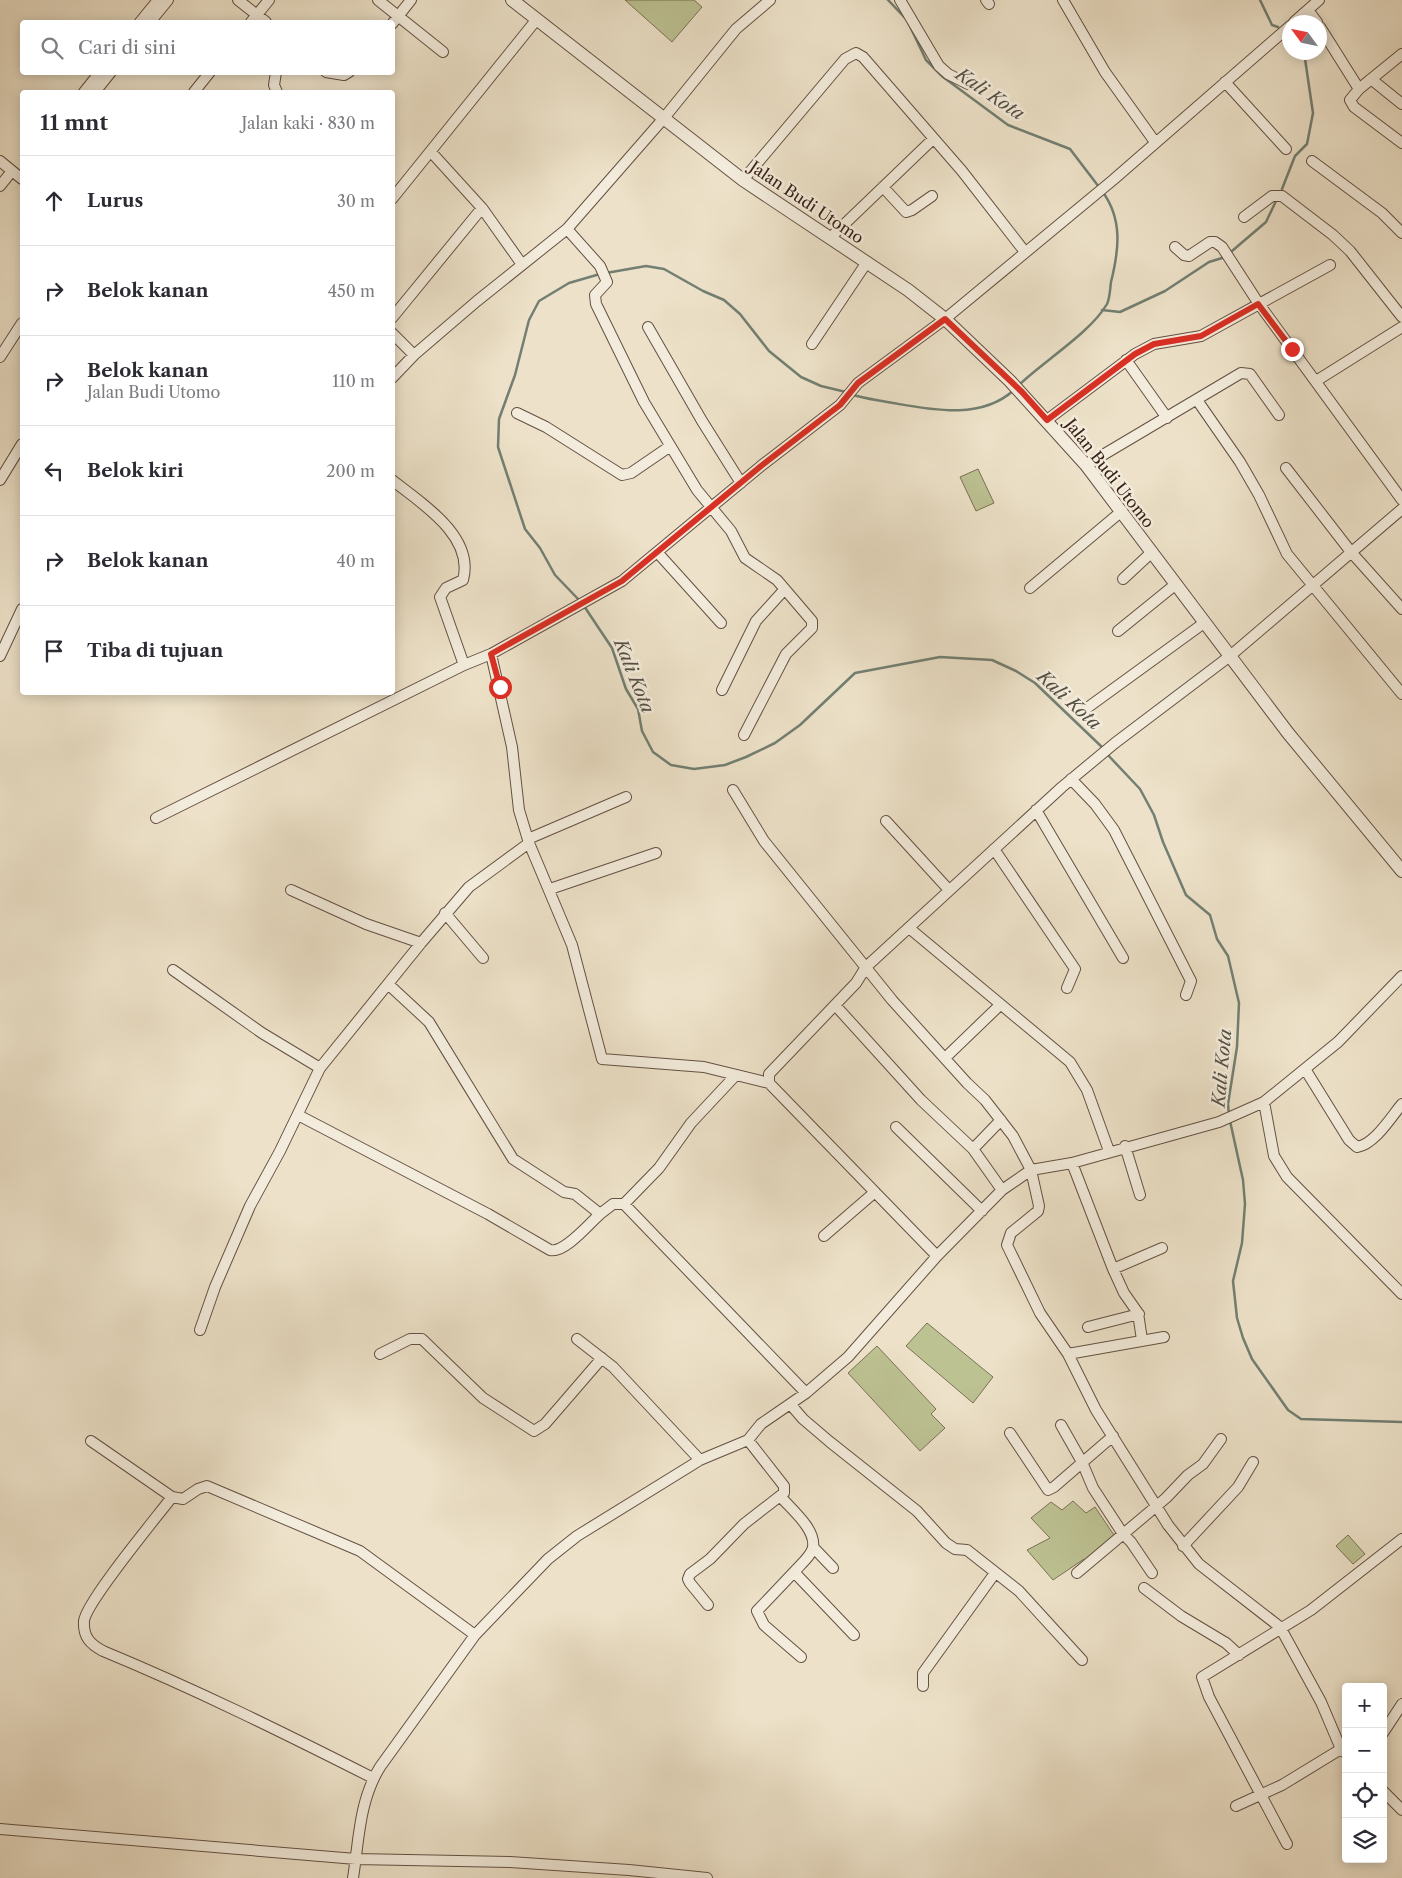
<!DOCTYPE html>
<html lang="id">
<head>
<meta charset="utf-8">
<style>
  :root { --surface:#fff; --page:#f7f7f7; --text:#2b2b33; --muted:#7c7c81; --line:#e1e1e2 }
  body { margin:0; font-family:"Libre Caslon Text",serif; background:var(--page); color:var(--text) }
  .controls { position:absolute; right:15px; bottom:15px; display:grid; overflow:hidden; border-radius:5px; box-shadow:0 2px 12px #0003 }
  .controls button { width:45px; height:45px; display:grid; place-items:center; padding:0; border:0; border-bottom:1px solid var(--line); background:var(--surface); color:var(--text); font:25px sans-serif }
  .compass { position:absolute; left:1282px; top:15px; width:45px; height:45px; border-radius:50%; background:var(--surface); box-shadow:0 2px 12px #0003; rotate:303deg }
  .stop { position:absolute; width:15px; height:15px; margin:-11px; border:4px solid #d93025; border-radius:50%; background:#fff }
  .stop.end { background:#d93025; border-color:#fff; box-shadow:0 1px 5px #0008 }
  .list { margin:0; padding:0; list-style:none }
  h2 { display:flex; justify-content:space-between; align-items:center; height:65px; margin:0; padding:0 20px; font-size:21px }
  h2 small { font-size:16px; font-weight:400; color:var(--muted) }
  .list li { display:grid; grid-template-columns:32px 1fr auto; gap:15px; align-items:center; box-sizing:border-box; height:90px; padding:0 20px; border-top:1px solid var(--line) }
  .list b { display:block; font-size:19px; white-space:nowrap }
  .list p { margin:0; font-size:16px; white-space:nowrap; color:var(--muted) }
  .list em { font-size:16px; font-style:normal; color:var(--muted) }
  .icon { flex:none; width:28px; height:28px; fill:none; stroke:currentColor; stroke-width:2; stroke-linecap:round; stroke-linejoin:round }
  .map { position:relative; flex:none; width:1402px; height:1878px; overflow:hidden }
  .search { position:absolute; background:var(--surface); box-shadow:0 2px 12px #0003; left:20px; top:20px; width:375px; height:55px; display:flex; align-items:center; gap:12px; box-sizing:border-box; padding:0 18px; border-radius:5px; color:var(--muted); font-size:19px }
  .panel { position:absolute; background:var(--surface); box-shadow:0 2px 12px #0003; left:20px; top:90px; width:375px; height:605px; border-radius:5px }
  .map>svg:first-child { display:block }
  .green { fill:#bdc293; stroke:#7a7154 }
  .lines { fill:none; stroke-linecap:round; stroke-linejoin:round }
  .stream { stroke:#727f72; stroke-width:2.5 }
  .minor-casing { stroke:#645043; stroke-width:12 }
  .tertiary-casing { stroke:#645043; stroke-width:14 }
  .minor { stroke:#f3ecdc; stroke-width:10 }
  .tertiary { stroke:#f3ecdc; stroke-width:12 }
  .route { stroke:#d93025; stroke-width:6 }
  .labels { text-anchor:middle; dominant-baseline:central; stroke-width:5; stroke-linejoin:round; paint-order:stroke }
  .street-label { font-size:16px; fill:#372016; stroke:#f3ecdc }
  .water-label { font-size:18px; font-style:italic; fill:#555044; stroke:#f3ecdc }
</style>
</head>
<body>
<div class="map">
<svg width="1402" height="1878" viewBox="0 0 1402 1878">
  <rect width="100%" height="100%" fill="#ede2c9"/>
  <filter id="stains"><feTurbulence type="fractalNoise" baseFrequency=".004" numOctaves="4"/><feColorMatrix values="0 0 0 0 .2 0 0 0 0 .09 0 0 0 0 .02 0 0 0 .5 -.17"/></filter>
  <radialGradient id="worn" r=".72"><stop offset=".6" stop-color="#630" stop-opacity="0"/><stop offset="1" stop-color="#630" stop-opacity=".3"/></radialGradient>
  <path class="green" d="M625 0H694L702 7 672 42Z
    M978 469 994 503 976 511 960 477Z
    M927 1323 993 1377 973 1403 906 1346Z
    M877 1346 936 1409 931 1414 945 1428 920 1451 848 1373Z
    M1073 1501 1086 1513 1095 1507 1116 1538 1089 1564 1084 1559 1053 1580 1027 1550 1050 1538 1031 1518 1051 1502 1062 1510Z
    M1348 1535 1365 1554 1353 1564 1336 1546Z"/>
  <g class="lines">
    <path class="stream" d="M888 0 907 20 926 60 943 77 1008 125 1070 149 1099 187
      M1260 0 1272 25 1278 27
      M1282 189 1295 156 1307 144 1313 113 1304 52
      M1232 251 1266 222 1276 201
      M606 273 646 266 664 269 703 291 724 300 740 314 769 351 801 377 821 386 846 392
      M1102 310 1120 312 1165 291 1209 262 1222 258
      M1020 384C1044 361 1091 332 1107 304 1110 298 1110 289 1111 282 1119 250 1123 219 1102 191
      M851 394C864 399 879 400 893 403 933 410 981 420 1014 390
      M581 602 555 575 540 548 525 529 498 447 499 419 515 375 529 320 539 301 569 283 600 274
      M584 606 612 648 626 689 638 709 642 731 653 752 671 765 694 769 725 765 746 757 775 743 800 725 855 673 940 657 992 660 1016 671 1035 683 1104 749
      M1107 754 1140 789 1154 815 1163 842 1186 895 1210 915 1217 939 1228 956 1239 1003 1237 1047 1228 1104 1229 1115
      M1230 1121 1243 1180 1245 1204 1242 1243 1233 1281 1237 1318 1243 1338 1252 1359 1288 1410 1301 1419 1402 1422"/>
    <g class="minor-casing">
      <path id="minor" d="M238 0 266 22
        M378 0 443 52
        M900 0 939 66 948 74 968 84
        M986 0 989 4
        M1063 0 1105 72 1155 142
        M1308 10 1317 22
        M140 22 158 0
        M150 22 168 0
        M251 22 269 0
        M1294 22 1319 0
        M392 24 411 0
        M1320 27 1359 89
        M1402 54 1359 89 1350 100 1354 107 1402 143
        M276 72 274 85 277 92
        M326 72 344 75 349 72
        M1371 79 1402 104
        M1225 82 1286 149
        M84 92 100 72
        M95 92 111 72
        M194 92 210 72
        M0 161 22 179
        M1312 161 1382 213 1402 233
        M743 180 845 59 856 53 863 57 962 171 1025 252
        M0 186 12 171
        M883 187 906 212 912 210 932 196
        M392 199 537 19
        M482 208 521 263
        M1244 217 1272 196H1282L1333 235 1350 251 1402 317
        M567 229 600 266 607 282 595 295 596 304 644 402 697 490 731 531 745 558 777 580 812 621V628L786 654 744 735
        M830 238 933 139
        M1175 247 1184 255 1189 256 1210 242H1215L1222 247 1259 304 1402 500
        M392 318 482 208 432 153
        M648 327 702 421 741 483
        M392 333 414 355
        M812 344 867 262
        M0 357 22 323
        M1126 360 1167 418
        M392 378 414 355 477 301 567 229 664 118 736 29 770 0
        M1316 381 1402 327
        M1197 400 1240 462 1259 495 1287 554 1402 694
        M517 413 546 427 622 475 631 473 669 447
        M1047 420 1135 354 1154 344 1201 336 1330 265
        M1086 465 1241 373 1250 374 1279 415
        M1286 468 1351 552 1402 609
        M0 480 22 444
        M392 480C421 503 475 536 463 580L446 588 440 597 464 665 491 654 622 581 761 466 840 405 858 383 945 319 1113 180 1290 26
        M657 552 721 623
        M1123 579 1152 552
        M1030 588 1122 511
        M1118 631 1176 584
        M491 654 512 747 519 810 529 843 572 945 602 1059 704 1067 769 1083
        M0 656 22 609
        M722 690 756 621 784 590
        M1087 708 1204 623
        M1071 779 1095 804 1114 830 1191 981 1186 995
        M733 790 764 841 892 1000 967 1083 985 1100 1013 1136 1031 1170 1039 1206 1038 1211 1011 1233 1007 1245 1040 1313 1068 1354 1096 1410 1168 1525 1199 1564 1280 1627 1321 1702 1341 1749 1346 1753
        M1036 810 1123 958
        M156 818 464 665
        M886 821 949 890
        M528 839 626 797
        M994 849 1075 969 1067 988
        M550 889 656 853
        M291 890 366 924 421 943
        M445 913 483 958
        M909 928 1070 1062 1087 1090 1109 1151
        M173 970 262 1033 320 1068
        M388 984 429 1022 513 1159 564 1192 575 1194 600 1214 613 1204H624L806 1393
        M835 1005 921 1100 973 1149 1002 1190
        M945 1058 1000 1005
        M1305 1069 1349 1140 1357 1147C1375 1144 1391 1117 1402 1104
        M1264 1102 1274 1156 1287 1177 1402 1294
        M298 1115 488 1214 550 1250C564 1254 589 1224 600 1214
        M896 1127 982 1211
        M1125 1146 1140 1195
        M973 1149 1001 1120
        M1072 1163 1113 1269 1124 1293 1138 1313 1142 1340
        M624 1204 659 1168 691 1123 735 1076
        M824 1236 875 1192
        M937 1256 769 1083V1074L856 983 866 967 1062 787 1115 743 1230 656 1402 509
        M1113 1269 1162 1248
        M1088 1327 1139 1314
        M200 1330 215 1287 250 1206 280 1151 320 1068 421 943 469 887 529 843
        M577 1339 613 1367 700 1460
        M380 1354 410 1339H422L483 1398 534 1431 545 1424 602 1358
        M1068 1354 1164 1337
        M791 1405 803 1419 830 1442 917 1511 946 1543 955 1549 967 1550 1019 1591 1082 1660
        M1061 1425 1082 1462 1093 1488 1123 1534 1131 1542 1152 1573
        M1010 1433 1048 1490 1054 1487 1113 1436
        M748 1440 784 1486V1493L780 1496C791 1509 816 1529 813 1547 812 1555 800 1565 794 1572
        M91 1441 172 1497 183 1499 198 1489 207 1486 360 1551 475 1635
        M172 1497C156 1518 86 1602 84 1621 83 1637 90 1644 103 1651 195 1689 284 1733 373 1778
        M1183 1546 1238 1487 1253 1462
        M813 1547 833 1568
        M1077 1573 1166 1498 1188 1475 1203 1464 1221 1439
        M1144 1588 1181 1616 1226 1643 1239 1655
        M708 1605 690 1583 688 1579 690 1574 710 1559 744 1524 780 1496
        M801 1657 764 1625 757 1611 794 1572 854 1635
        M923 1686V1673L995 1573
        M1383 1733 1402 1704
        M1383 1791 1402 1810
        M1236 1806 1282 1785 1341 1749
        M0 1829 356 1859 510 1862 629 1870 707 1878
        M1287 1844 1209 1697 1202 1677 1311 1610 1402 1539
        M353 1878C359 1840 359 1801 380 1767L475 1635 548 1559 577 1536 700 1460 748 1440 761 1424 806 1393 848 1357 937 1256 1002 1190 1031 1170 1072 1163 1219 1122 1264 1102 1338 1042 1402 976"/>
    </g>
    <g class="tertiary-casing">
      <path id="tertiary" d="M512 0 743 180 908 290 945 319 1010 381 1086 465 1288 733 1402 871"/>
    </g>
    <use href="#minor" class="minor"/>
    <use href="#tertiary" class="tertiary"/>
  </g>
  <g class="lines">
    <path class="route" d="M500 687 491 654 622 581 761 466 840 405 858 383 945 319 1022 392 1047 420 1135 354 1154 344 1201 336 1258 304 1292 349"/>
  </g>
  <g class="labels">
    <g class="street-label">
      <text transform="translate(807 202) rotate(34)">Jalan Budi Utomo</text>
      <text transform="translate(1110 473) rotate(52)">Jalan Budi Utomo</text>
    </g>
    <g class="water-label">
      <text transform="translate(990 94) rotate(34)">Kali Kota</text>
      <text transform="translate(634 676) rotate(68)">Kali Kota</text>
      <text transform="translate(1069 700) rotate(42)">Kali Kota</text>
      <text transform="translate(1222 1068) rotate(-85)">Kali Kota</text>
    </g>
  </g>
  <rect width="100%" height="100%" filter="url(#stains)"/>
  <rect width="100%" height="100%" fill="url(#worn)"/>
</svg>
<div class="controls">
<button>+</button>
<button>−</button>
<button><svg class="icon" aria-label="locate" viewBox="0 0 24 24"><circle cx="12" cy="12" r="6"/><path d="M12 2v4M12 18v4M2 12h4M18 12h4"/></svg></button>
<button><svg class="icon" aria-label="layers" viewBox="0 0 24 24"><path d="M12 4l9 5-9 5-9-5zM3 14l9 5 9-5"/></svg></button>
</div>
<svg class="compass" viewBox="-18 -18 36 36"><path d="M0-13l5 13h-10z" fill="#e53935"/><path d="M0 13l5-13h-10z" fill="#7c7c81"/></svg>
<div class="stop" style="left:500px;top:687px"></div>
<div class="stop end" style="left:1292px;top:349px"></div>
<div class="search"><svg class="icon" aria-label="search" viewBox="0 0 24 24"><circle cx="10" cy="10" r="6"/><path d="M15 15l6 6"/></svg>Cari di sini</div>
<section class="panel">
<h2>11 mnt<small>Jalan kaki · 830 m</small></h2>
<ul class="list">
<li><svg class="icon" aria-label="ahead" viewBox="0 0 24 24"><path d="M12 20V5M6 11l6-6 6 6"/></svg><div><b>Lurus</b></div><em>30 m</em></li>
<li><svg class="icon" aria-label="right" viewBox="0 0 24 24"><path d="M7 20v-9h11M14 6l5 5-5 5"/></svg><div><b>Belok kanan</b></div><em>450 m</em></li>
<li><svg class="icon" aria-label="right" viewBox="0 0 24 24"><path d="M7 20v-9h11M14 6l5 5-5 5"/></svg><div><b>Belok kanan</b><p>Jalan Budi Utomo</p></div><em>110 m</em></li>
<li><svg class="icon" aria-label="left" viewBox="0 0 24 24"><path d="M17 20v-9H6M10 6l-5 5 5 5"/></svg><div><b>Belok kiri</b></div><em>200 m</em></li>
<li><svg class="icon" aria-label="right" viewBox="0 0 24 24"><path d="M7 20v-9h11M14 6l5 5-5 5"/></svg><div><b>Belok kanan</b></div><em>40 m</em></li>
<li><svg class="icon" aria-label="arrive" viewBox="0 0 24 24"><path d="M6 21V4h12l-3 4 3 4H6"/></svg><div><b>Tiba di tujuan</b></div></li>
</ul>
</section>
</div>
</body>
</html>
